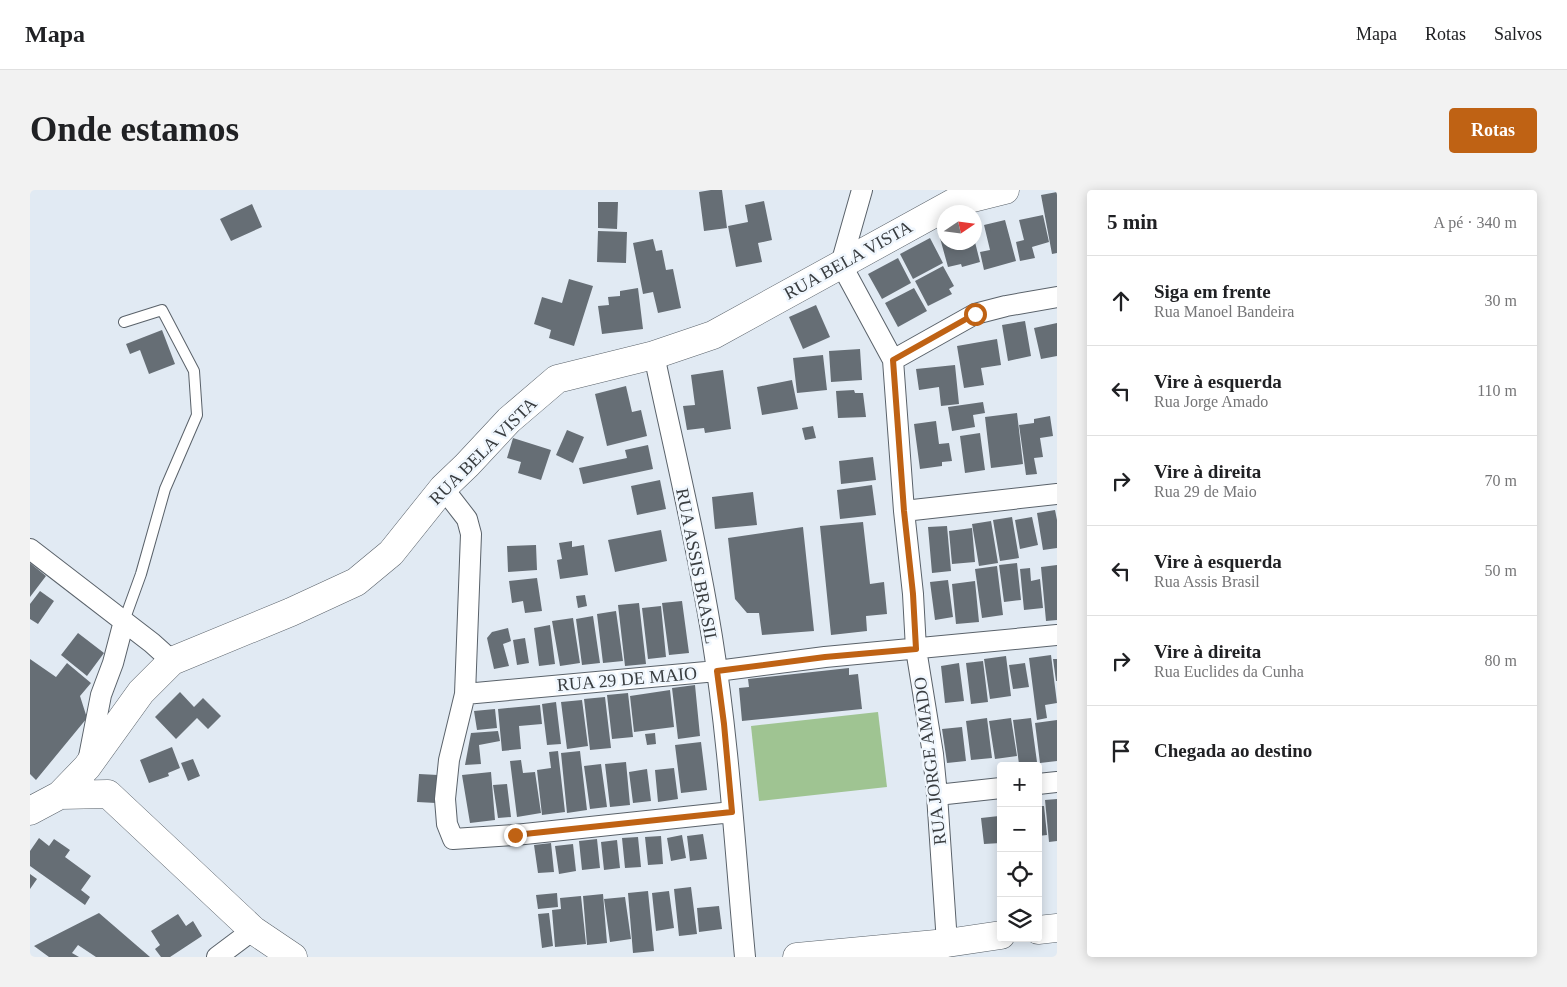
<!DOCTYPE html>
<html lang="pt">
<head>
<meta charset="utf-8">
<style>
  :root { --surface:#fff; --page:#f2f2f2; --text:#202124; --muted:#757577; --line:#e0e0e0; --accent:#bf6214 }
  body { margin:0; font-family:Georgia,serif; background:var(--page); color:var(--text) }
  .controls { position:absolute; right:15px; bottom:15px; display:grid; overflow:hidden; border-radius:5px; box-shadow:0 2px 12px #0003 }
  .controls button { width:45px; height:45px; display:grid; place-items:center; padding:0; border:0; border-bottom:1px solid var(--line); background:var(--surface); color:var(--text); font:25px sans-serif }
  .compass { position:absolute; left:907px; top:15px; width:45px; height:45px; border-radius:50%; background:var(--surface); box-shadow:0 2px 12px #0003; rotate:77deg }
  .stop { position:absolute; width:15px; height:15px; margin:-11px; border:4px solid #bf6214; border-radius:50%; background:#fff }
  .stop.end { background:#bf6214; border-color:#fff; box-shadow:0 1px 5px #0008 }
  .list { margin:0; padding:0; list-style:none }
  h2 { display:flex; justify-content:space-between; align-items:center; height:65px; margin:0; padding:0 20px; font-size:21px }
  h2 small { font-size:16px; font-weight:400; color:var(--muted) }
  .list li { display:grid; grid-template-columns:32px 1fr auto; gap:15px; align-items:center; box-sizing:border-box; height:90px; padding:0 20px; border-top:1px solid var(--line) }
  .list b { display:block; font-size:19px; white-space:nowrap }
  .list p { margin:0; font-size:16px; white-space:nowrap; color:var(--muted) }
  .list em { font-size:16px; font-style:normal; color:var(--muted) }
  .icon { flex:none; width:28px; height:28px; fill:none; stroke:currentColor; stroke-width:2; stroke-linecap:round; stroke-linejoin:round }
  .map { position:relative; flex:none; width:1027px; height:767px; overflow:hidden; border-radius:5px }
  header { display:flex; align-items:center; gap:30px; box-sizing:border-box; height:70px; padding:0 25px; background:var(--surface); border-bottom:1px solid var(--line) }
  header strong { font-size:24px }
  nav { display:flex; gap:28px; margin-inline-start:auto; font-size:18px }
  .intro { display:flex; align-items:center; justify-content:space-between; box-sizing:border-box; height:120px; padding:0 30px }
  h1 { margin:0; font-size:35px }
  .button { padding:12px 22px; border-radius:5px; background:var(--accent); color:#fff; font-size:18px; font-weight:700 }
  main { display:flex; gap:30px; padding:0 30px }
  aside { flex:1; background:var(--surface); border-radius:5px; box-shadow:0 2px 12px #0003 }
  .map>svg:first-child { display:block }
  .green { fill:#9fc492 }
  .building { fill:#666e75 }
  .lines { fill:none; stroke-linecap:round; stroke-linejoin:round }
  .lane-casing { stroke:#5a626a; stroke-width:12 }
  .street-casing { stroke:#5a626a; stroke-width:22 }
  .secondary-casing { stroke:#5a626a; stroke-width:29 }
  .lane { stroke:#fff; stroke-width:10 }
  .street { stroke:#fff; stroke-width:20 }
  .secondary { stroke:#fff; stroke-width:28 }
  .route { stroke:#bf6214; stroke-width:6 }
  .labels { text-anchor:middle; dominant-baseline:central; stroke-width:5; stroke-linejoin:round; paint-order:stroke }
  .street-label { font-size:18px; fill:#393d40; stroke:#f0f7fe }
</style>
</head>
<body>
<header>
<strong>Mapa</strong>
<nav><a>Mapa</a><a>Rotas</a><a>Salvos</a></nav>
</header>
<div class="intro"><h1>Onde estamos</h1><a class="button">Rotas</a></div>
<main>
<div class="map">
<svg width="1027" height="767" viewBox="0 0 1027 767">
  <rect width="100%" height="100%" fill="#e1eaf3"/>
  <path class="green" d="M848 522 857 597 729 611 721 536Z"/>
  <path class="building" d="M681 0H692L697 38 674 41 669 2Z
    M1027 2V63L1022 64 1011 5Z
    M734 11 742 50 728 53 732 72 706 77 698 36 718 32 715 15Z
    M568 12H588L587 39 568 38Z
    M222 14 232 37 201 51 190 29Z
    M1013 25 1019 52 1002 57 1005 68 990 71 986 52 994 50 989 30Z
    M975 30 986 71 954 80 950 62 960 60 954 35Z
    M568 41 597 42 596 73 567 72Z
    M914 47V52H945L950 72 932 77 931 74 918 77 910 48Z
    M900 48 913 73 883 89 870 64Z
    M623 49 626 61 632 60 636 80 643 79 651 118 628 123 623 102 613 104 603 53Z
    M868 68 881 93 852 109 838 84Z
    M913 76 924 96 919 99 922 104 898 116 885 91Z
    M539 89 563 96 544 156 519 148 521 140 504 134 512 107 532 113Z
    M608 98 613 139 572 144 568 116 579 115 578 107 590 106V101Z
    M884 98 897 121 868 137 855 113Z
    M786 115 800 147 773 159 759 127Z
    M995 131 1001 166 978 171 972 135Z
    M1027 133V166L1011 169 1004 138Z
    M132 140 145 174 119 184 110 160 100 164 96 154Z
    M967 149 971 175 951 178 954 195 934 198 927 156Z
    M830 159 832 190 801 192 799 161Z
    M793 165 797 200 767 203 763 168Z
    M925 175 929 214 911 216 909 197 889 200 886 179Z
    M693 180 701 239 675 243 674 238 657 240 653 216 665 215 661 185Z
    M762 190 768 219 732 225 727 197Z
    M596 196 602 222 611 220 617 246 577 256 565 204Z
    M824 200 825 203H833L836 227 808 228 806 201Z
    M953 212 955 223 943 225 945 237 922 241 918 217Z
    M987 223 993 274 961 278 955 227Z
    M1020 226 1023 246 1010 248 1013 267 1004 268 1007 284 996 285 989 235 1004 233V229Z
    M906 231 909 254 919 253 922 271 912 272V276L890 279 884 234Z
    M783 236 786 248 775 250 772 238Z
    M537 240 554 247 543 273 526 265Z
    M950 243 955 280 935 283 930 246Z
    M483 248 521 260 511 290 488 283 491 272 477 268Z
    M618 255 623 279 553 294 549 278 597 268 595 260Z
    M843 267 846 290 811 294 809 271Z
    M630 290 636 319 607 325 601 296Z
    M842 295 846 325 810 329 807 300Z
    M723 302 727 335 685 339 682 307Z
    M1025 320 1027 330V358L1013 360 1007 323Z
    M982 327 989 368 970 371 963 330Z
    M1002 327 1008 355 990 359 985 330Z
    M961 331 968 373 949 376 942 334Z
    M833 332 840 394 854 392 857 424 836 426 837 441 801 445 790 336Z
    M917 336 921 381 902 383 898 337Z
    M773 337 784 441 732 445 729 423H717L705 409 698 348Z
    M942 338 945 372 922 374 919 341Z
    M631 340 637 371 585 382 578 350Z
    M542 351V357L554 355 558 385 530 389 527 370 532 369 529 353Z
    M506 355 507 380 478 382 477 356Z
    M0 373 16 386 0 407Z
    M987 373 991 410 974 412 969 375Z
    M1027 375V430L1016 431 1011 377Z
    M967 376 973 425 952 428 945 379Z
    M1000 378 1001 391 1010 389 1013 418 994 420 990 379Z
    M507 388 512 421 495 423 493 411 482 413 479 391Z
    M918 390 923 427 905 430 900 392Z
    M945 391 949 432 926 434 922 394Z
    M10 401 24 411 8 434 0 429V414Z
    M555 405 557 416 548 418 546 406Z
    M652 411 659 463 639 465 632 413Z
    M609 413 616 474 595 476 588 415Z
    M631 416 636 467 618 469 612 418Z
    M586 421 593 471 573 473 567 424Z
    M563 426 570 473 552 475 546 429Z
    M543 428 550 473 530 476 522 431Z
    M520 435 525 474 509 476 504 438Z
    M478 438 481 451 473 454 479 476 464 479 457 448 462 442Z
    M48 443 74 463 57 486 31 465Z
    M495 448 499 473 487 475 483 450Z
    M1021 465 1027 513 1015 515 1017 528 1007 530 999 468Z
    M976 466 981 506 960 509 954 469Z
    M0 469 26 487 37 473 61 493 50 506 57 528 6 590 0 584Z
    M1023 469H1027V491H1026Z
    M953 471 958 512 941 514 936 473Z
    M929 473 934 511 915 513 911 476Z
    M995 473 999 497 983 499 979 475Z
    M819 478V485L828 484 832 519 712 531 709 498 719 497 718 489Z
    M665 495 670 546 648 549 642 498Z
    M640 500 644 537 604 542 600 506Z
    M150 502 164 517 173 508 191 526 178 539 167 528 146 549 125 527Z
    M598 503 603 547 582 549 577 505Z
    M575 507 581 558 560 560 554 509Z
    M552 510 558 556 537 559 531 512Z
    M526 512 531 554 517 555 512 514Z
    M510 515 512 534 489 536 491 559 472 561 468 519Z
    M465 519 467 538 447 540 444 521Z
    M957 528 962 568 941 570 936 531Z
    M981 528 987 566 965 569 959 531Z
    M1001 528 1007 572 989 574 983 530Z
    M1027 530V571L1010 573 1005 533Z
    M932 537 936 571 917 573 912 539Z
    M468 541 470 551 449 555 451 574 435 575 441 543Z
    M625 543 626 554 617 555 615 544Z
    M671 552 677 600 651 603 645 555Z
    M142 557 150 578 138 583 139 586 119 593 110 570Z
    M528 561 535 622 512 625 507 580 521 578 519 562Z
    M550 561 557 620 537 623 531 563Z
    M163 569 170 586 158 591 151 573Z
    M491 570 493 583 505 582 511 623 487 627 480 571Z
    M596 572 600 615 580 617 575 574Z
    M571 574 577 617 560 619 554 576Z
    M644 578 648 609 628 612 625 580Z
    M617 579 621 611 603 613 599 582Z
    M461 582 465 630 440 633 432 585Z
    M389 584 408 585 406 613 387 612Z
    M477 594 481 627 468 628 463 595Z
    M967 609H971V653L954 654 951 628 969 626Z
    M1027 609V651L1019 652 1015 610Z
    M1008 616H1014L1017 645 1008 646Z
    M673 644 677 669 660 671 657 646Z
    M652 645 656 668 641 671 637 648Z
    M631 646 633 674 618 675 615 647Z
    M608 647 611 677 595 678 592 648Z
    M9 648 19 656 24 649 40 660 35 667 61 686 51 700 60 707 55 715 0 676V661Z
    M567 649 570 678 552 680 549 651Z
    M587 650 590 678 574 680 571 652Z
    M521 653 524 682 508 683 504 655Z
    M543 654 546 681 529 684 525 656Z
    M0 684 7 689 0 699Z
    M661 697 667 744 649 746 644 699Z
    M618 701 624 761 603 763 598 703Z
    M639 701 644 738 626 741 622 703Z
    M527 703 528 717 508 719 506 705Z
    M573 704 577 753 557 755 553 706Z
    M551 706 556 754 525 757 522 720 531 719 530 708Z
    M595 707 601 749 580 752 574 709Z
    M689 716 692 739 669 742 667 718Z
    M69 723 120 767H66L48 755 42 763 49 767H19L4 756Z
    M519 723 523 756 512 758 508 724Z
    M148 724 156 736 163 731 172 746 140 767H131L125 759 130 755 121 741Z"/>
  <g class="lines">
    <g class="lane-casing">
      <path id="lane" d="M94 431 111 384 135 299 167 225 164 181 132 120 94 132"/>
    </g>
    <g class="street-casing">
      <path id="street" d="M832 0 811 74 863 170 874 321 883 404 886 459 903 564 907 605 917 753
        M624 165C644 259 667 353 682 447 699 553 705 660 715 767
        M863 170 945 124 976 116 1027 107
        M413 298 437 329 441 344 435 504 419 570 415 609 417 634 423 649 485 645 702 622
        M874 321 1027 304
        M0 359 122 453 142 471
        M435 504 687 481 795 467 1027 445
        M58 572 71 505 83 473 94 431
        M1008 594 1027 592
        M907 605 971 598
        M187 767 223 740"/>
    </g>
    <g class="secondary-casing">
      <path id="secondary" d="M30 605 78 604 223 740 263 767
        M0 621 30 605 57 577 111 502 142 471 261 422 326 392 361 363 413 298 437 275 479 230 527 189 624 165 683 145 923 13 975 0
        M1008 740 1027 738
        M767 767 917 753 971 745"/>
    </g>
    <use href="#lane" class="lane"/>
    <use href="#street" class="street"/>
    <use href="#secondary" class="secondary"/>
  </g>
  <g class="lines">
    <path class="route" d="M485 645 702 622 694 534 687 481 795 467 886 459 883 404 874 321 863 170 945 124"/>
  </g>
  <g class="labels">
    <g class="street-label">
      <text transform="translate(818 70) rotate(-29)">RUA BELA VISTA</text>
      <text transform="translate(453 261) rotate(-45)">RUA BELA VISTA</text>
      <text transform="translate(667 376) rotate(79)">RUA ASSIS BRASIL</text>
      <text transform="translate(597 489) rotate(-5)">RUA 29 DE MAIO</text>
      <text transform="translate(900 571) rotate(-97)">RUA JORGE AMADO</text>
    </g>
  </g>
</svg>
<div class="controls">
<button>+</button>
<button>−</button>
<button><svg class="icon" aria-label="locate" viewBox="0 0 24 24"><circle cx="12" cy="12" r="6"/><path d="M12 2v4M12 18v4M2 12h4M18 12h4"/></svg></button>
<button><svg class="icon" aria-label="layers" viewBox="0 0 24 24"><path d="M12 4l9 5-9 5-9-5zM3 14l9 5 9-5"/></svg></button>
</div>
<svg class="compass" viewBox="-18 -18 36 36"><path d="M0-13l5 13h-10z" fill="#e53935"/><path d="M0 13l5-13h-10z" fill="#757577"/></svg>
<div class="stop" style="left:945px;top:124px"></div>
<div class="stop end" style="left:485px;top:645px"></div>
</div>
<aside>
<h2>5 min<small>A pé · 340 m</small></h2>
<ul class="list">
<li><svg class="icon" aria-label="ahead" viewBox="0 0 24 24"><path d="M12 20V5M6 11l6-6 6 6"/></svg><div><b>Siga em frente</b><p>Rua Manoel Bandeira</p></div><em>30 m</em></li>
<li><svg class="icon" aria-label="left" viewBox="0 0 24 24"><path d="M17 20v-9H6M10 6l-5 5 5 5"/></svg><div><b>Vire à esquerda</b><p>Rua Jorge Amado</p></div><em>110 m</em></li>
<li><svg class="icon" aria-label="right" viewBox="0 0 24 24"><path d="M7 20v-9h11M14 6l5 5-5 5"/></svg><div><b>Vire à direita</b><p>Rua 29 de Maio</p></div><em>70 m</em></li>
<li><svg class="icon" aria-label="left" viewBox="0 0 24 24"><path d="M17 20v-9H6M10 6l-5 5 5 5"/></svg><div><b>Vire à esquerda</b><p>Rua Assis Brasil</p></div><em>50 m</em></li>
<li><svg class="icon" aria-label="right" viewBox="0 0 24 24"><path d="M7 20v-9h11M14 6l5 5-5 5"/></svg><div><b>Vire à direita</b><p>Rua Euclides da Cunha</p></div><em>80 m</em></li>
<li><svg class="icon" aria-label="arrive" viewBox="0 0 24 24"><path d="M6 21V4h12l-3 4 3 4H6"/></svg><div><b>Chegada ao destino</b></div></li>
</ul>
</aside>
</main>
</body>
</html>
